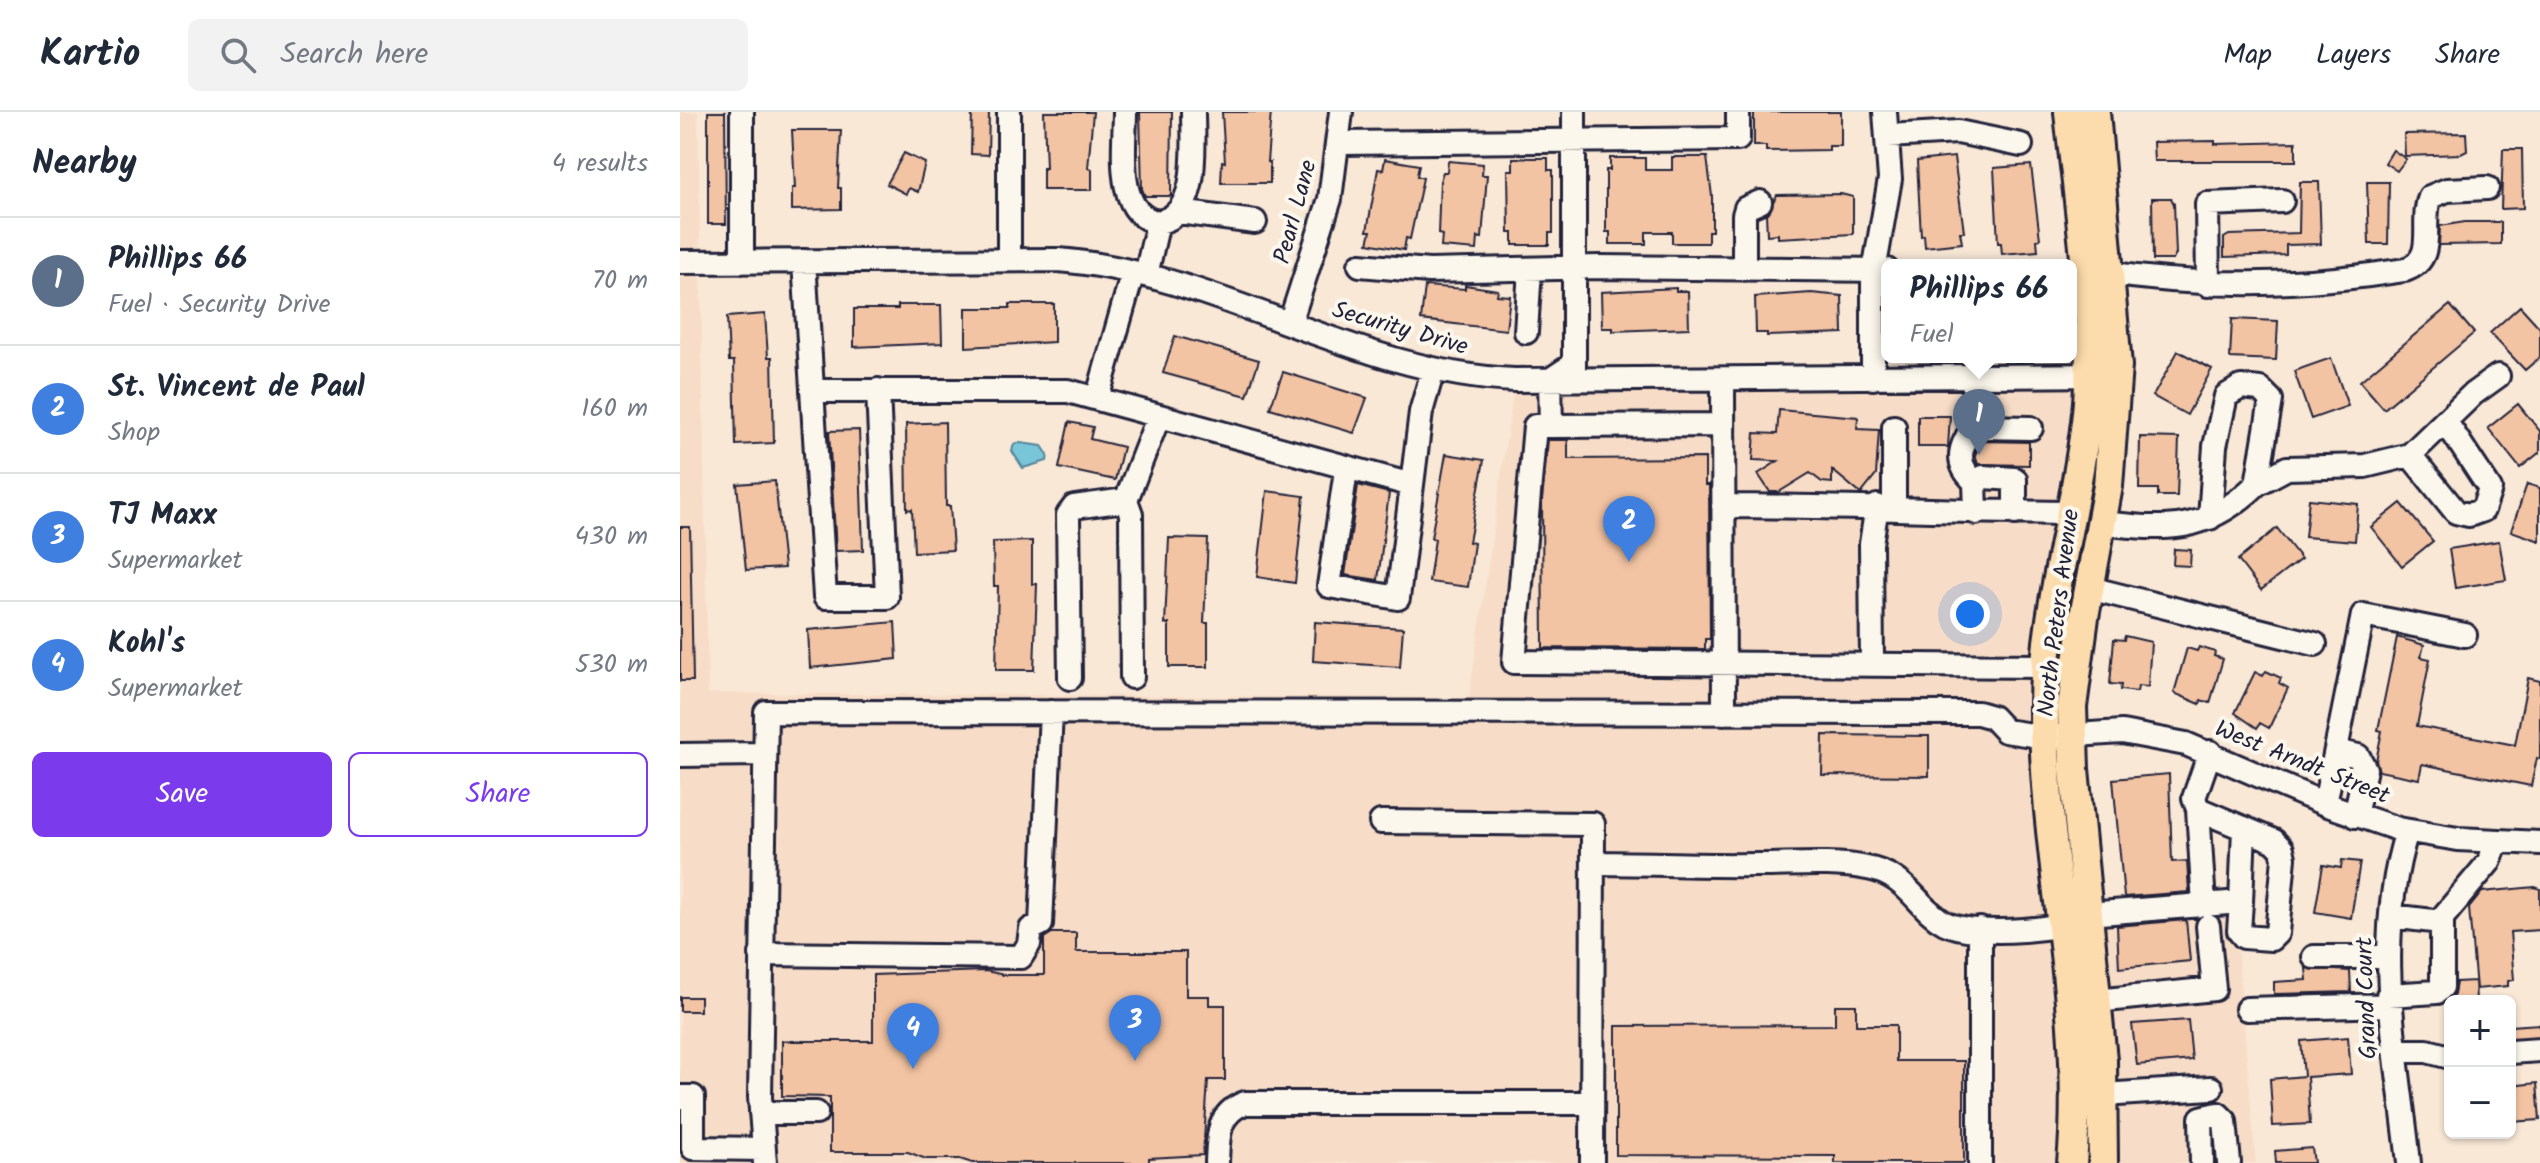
<!DOCTYPE html>
<html lang="en">
<head>
<meta charset="utf-8">
<style>
  :root { --surface:#fff; --page:#f2f2f3; --text:#1f2937; --muted:#747a83; --line:#e0e1e3; --accent:#7c3aed }
  body { margin:0; font-family:Kalam,sans-serif; background:var(--page); color:var(--text) }
  .controls { position:absolute; right:24px; bottom:24px; display:grid; overflow:hidden; border-radius:12px; box-shadow:0 2px 6px #0004 }
  .controls button { width:72px; height:72px; display:grid; place-items:center; padding:0; border:0; border-bottom:2px solid var(--line); background:var(--surface); color:var(--text); font:40px sans-serif }
  .you { position:absolute; left:1290px; top:502px; width:28px; height:28px; margin:-20px; border:6px solid #fff; border-radius:50%; background:#1a73e8; box-shadow:0 0 0 12px #1a73e833 }
  .badge { display:grid; place-items:center; width:52px; height:52px; border-radius:50%; background:var(--accent); color:#fff; font-size:26px; font-weight:700 }
  .pin { position:absolute; translate:-50% -66px; filter:drop-shadow(0 2px 4px #0008) }
  .pin::after { content:''; position:absolute; top:42px; width:28px; height:24px; background:inherit; clip-path:polygon(0 0,100% 0,50% 100%) }
  .popup { position:absolute; left:1201px; top:147px; width:196px; height:104px; box-sizing:border-box; display:grid; place-content:center; border-radius:12px; background:var(--surface); filter:drop-shadow(0 2px 6px #0005); font-size:26px; white-space:nowrap; color:var(--muted) }
  .popup b { font-size:30px; color:var(--text) }
  .popup::after { content:''; position:absolute; left:50%; top:100%; margin-left:-16px; border:16px solid transparent; border-top-color:var(--surface) }
  .list { margin:0; padding:0; list-style:none }
  h2 { display:flex; justify-content:space-between; align-items:center; height:104px; margin:0; padding:0 32px; font-size:34px }
  h2 small { font-size:26px; font-weight:400; color:var(--muted) }
  .list li { display:grid; grid-template-columns:52px 1fr auto; gap:24px; align-items:center; box-sizing:border-box; height:128px; padding:0 32px; border-top:2px solid var(--line) }
  .list b { display:block; font-size:30px; white-space:nowrap }
  .list p { margin:0; font-size:26px; white-space:nowrap; color:var(--muted) }
  .list em { font-size:26px; font-style:normal; color:var(--muted) }
  .actions { display:flex; gap:16px; padding:24px 32px }
  .actions a { flex:1; padding:18px 0; border:2px solid var(--accent); border-radius:12px; text-align:center; font-size:28px; color:var(--accent) }
  .actions .main { background:var(--accent); color:#fff }
  .icon { flex:none; width:44px; height:44px; fill:none; stroke:currentColor; stroke-width:2; stroke-linecap:round; stroke-linejoin:round }
  .map { position:relative; flex:none; width:1860px; height:1051px; overflow:hidden }
  header { display:flex; align-items:center; gap:48px; box-sizing:border-box; height:112px; padding:0 40px; background:var(--surface); border-bottom:2px solid var(--line) }
  header strong { font-size:38px }
  nav { display:flex; gap:44px; margin-inline-start:auto; font-size:28px }
  .search { width:560px; height:72px; background:var(--page); display:flex; align-items:center; gap:20px; box-sizing:border-box; padding:0 28px; border-radius:12px; color:var(--muted); font-size:30px }
  main { display:flex }
  aside { flex:1; background:var(--surface) }
  .map>svg:first-child { display:block }
  .built { fill:#f7ddc7 }
  .water { fill:#79c6d8; stroke:#568499; stroke-width:2 }
  .building { fill:#f3c4a3; stroke:#22223b; stroke-width:2 }
  .lines { fill:none; stroke-linecap:round; stroke-linejoin:round }
  .minor-casing { stroke:#22223b; stroke-width:28 }
  .major-casing { stroke:#22223b; stroke-width:34 }
  .minor { stroke:#fbf7ec; stroke-width:22 }
  .major { stroke:#fcdcac; stroke-width:28 }
  .labels { text-anchor:middle; dominant-baseline:central; stroke-width:8; stroke-linejoin:round; paint-order:stroke }
  .street-label { font-size:24px; fill:#22223b; stroke:#fbf7ec }
</style>
</head>
<body>
<header>
<strong>Kartio</strong>
<div class="search"><svg class="icon" aria-label="search" viewBox="0 0 24 24"><circle cx="10" cy="10" r="6"/><path d="M15 15l6 6"/></svg>Search here</div>
<nav><a>Map</a><a>Layers</a><a>Share</a></nav>
</header>
<main>
<aside>
<h2>Nearby<small>4 results</small></h2>
<ul class="list">
<li><span class="badge" style="background:#5c6f8a">1</span><div><b>Phillips 66</b><p>Fuel · Security Drive</p></div><em>70 m</em></li>
<li><span class="badge" style="background:#3f7fe0">2</span><div><b>St. Vincent de Paul</b><p>Shop</p></div><em>160 m</em></li>
<li><span class="badge" style="background:#3f7fe0">3</span><div><b>TJ Maxx</b><p>Supermarket</p></div><em>430 m</em></li>
<li><span class="badge" style="background:#3f7fe0">4</span><div><b>Kohl's</b><p>Supermarket</p></div><em>530 m</em></li>
</ul>
<div class="actions"><a class="main">Save</a><a>Share</a></div>
</aside>
<div class="map">
<svg width="1860" height="1051" viewBox="0 0 1860 1051">
  <rect width="100%" height="100%" fill="#f9e8d6"/>
  <filter id="ink" filterUnits="userSpaceOnUse"><feTurbulence type="fractalNoise" baseFrequency=".0125" numOctaves="2"/><feDisplacementMap in="SourceGraphic" scale="16" xChannelSelector="R" yChannelSelector="G"/><feConvolveMatrix kernelMatrix="1 2 1 2 8 2 1 2 1" color-interpolation-filters="sRGB"/></filter>
  <g filter="url(#ink)">
    <path class="built" d="M0 0H18L28 581 789 586 835 268 1408 263 1383 430 1366 777 1383 974 1381 1051H0Z
      M1554 799 1576 1051H1423L1409 809Z"/>
    <path class="water" d="M340 331 362 334 368 343 367 349 343 356 332 339 334 332Z"/>
    <path class="building" d="M28 0H45L46 112H28Z
      M292 0H309L308 43 291 42Z
      M364 0H413L408 56 412 57V78H363V56H366Z
      M460 0H492L491 84H465L462 77Z
      M542 0H591L587 50H590V71H541L542 49 545 50Z
      M1074 0H1161V34H1149V38L1086 39V34H1074Z
      M112 18H161L158 76H161V97L112 98V76H115Z
      M1786 21 1787 39 1781 42 1725 44 1724 22Z
      M1535 29V32L1616 30V49H1474L1473 30Z
      M1823 37H1842L1843 96 1821 97Z
      M1713 38 1726 47 1717 59 1705 51Z
      M224 41 245 51 238 80 229 76 226 82 207 72Z
      M992 45H1027L1032 84V119H1028V131H992V120H966V132H930V120H926V58H930V46H965V58H992Z
      M1274 45 1284 120H1280L1282 131 1245 135 1244 123 1241 124 1237 49Z
      M833 46H868V58H873V121H869V133H833V121H829L828 58H833Z
      M705 47 739 53 737 64 743 66 730 127 726 126 724 138 688 131 691 119H687L698 57 703 58Z
      M768 49 803 52 802 63H807L802 126 798 125 797 138 761 135 762 123 758 122 760 69 763 60H767Z
      M1351 53 1360 127 1357 128 1358 139 1322 142 1321 131H1318L1314 56Z
      M1620 70H1639L1641 132 1606 133V143L1544 145V126L1549 123 1619 121Z
      M1687 70H1709L1708 132H1689Z
      M1161 82 1173 85V122L1098 126V122L1087 123 1086 102 1097 83Z
      M1472 86H1491L1494 92 1496 142 1493 148H1473Z
      M1785 110H1821V132L1759 133 1760 114Z
      M785 173 818 178 817 183 830 184 826 218 741 208 745 174 785 177Z
      M996 176V179H1008L1009 216 933 219V216H922L921 180Z
      M1131 181 1162 184 1163 221 1087 224V221H1076L1075 185Z
      M330 192H374V230L286 235V196H330Z
      M218 193H261L262 231 174 235V197H218Z
      M1770 193 1794 221 1704 297 1680 269Z
      M1840 194 1860 216V245L1845 258 1810 221Z
      M85 202 88 245H92L94 331 56 333 54 249H49L47 205Z
      M1552 207 1598 209 1596 248 1550 246Z
      M495 224 579 248 567 284 483 261Z
      M1498 239 1532 257 1507 303 1473 284Z
      M1651 246 1668 294 1631 307 1614 259Z
      M603 260 687 286 674 321 590 296Z
      M1838 292 1860 319V340L1840 356 1808 316Z
      M1099 298 1178 305 1177 317 1199 318 1196 363 1181 382 1152 358V371L1142 370 1130 361 1099 380H1090L1078 362 1098 349 1073 348 1075 321 1097 322Z
      M1238 304H1270L1268 335H1238Z
      M265 310 266 394H270L273 438 234 440 232 397 227 398 226 312Z
      M389 310 413 315 410 327 443 335 435 368 379 356Z
      M179 318 183 438 156 439 149 319Z
      M1460 325 1499 326 1497 384H1478V377H1459Z
      M868 328H888V347L1025 346V373H1029L1030 527H1025V537L863 536 862 389Z
      M1301 329 1349 330V353L1298 352 1295 343Z
      M766 342 804 348 789 430 794 431 788 475 749 470 755 427 751 426Z
      M95 369 104 456 66 458 57 372Z
      M1847 372 1860 376V429L1831 419Z
      M678 373 709 381 698 468 665 463Z
      M587 379 624 384 615 471 577 465Z
      M1629 387 1678 392 1675 429 1625 425Z
      M1721 391 1753 429 1722 454 1691 415Z
      M0 415H10L13 569H0Z
      M1597 416 1621 447 1581 478 1558 448Z
      M489 426 528 427 524 511H528V555H489V512H485Z
      M352 429V472H357L354 558H316L318 474H314L313 430Z
      M1819 429 1826 468 1775 476 1769 437Z
      M1494 437 1511 438 1510 454 1493 453Z
      M215 510 217 547 130 556 128 518Z
      M635 510 723 516 720 555 633 549Z
      M1445 524 1471 530 1468 575 1458 574 1457 580 1440 578 1441 573 1430 572 1434 527 1444 528Z
      M1717 525 1744 533 1741 545 1750 547 1737 614 1835 633 1848 566 1860 569V647L1857 646 1851 674 1742 652 1739 667 1699 659 1696 649 1702 619 1698 618Z
      M1519 535 1535 540 1534 544 1543 547 1530 591 1521 588 1520 592 1494 581 1507 536 1517 539Z
      M1586 559 1601 566 1599 571 1608 576 1589 616 1580 611 1577 616 1555 601 1575 560 1583 564Z
      M1143 623 1249 624V664L1142 663Z
      M1489 662 1492 750 1507 749 1509 780 1444 785 1433 667Z
      M1662 748 1680 750 1671 806 1635 800 1643 753 1661 756Z
      M1855 775 1860 777V818L1830 820 1834 868 1828 869V874L1796 877 1789 796 1802 780Z
      M1506 808 1510 849 1439 856 1437 814Z
      M372 821H396V840H506V884H529V893H545V968H528L523 1043 469 1046V1051H292L280 1047H246L228 1040H150V985L102 984V929H193V863L306 859 324 863H364V826Z
      M1626 856 1670 859 1671 880 1594 882V870L1627 868Z
      M1795 869 1796 889H1773L1776 870Z
      M0 885H20V899H0Z
      M1155 893H1176V913H1216V949H1284V1051H1155V1044L936 1043V914L1155 913Z
      M1508 908 1512 948 1457 953 1452 912Z
      M1860 912V924L1830 926V914Z
      M1668 925 1671 962 1627 965 1630 1012 1593 1014 1590 967 1624 964 1621 929Z
      M1857 971 1860 1008 1830 1010V974Z
      M1632 1036 1634 1051H1596L1595 1039Z"/>
    <g class="lines">
      <g class="minor-casing">
        <path id="minor" d="M62 0V150
          M329 0V148
          M445 0C445 33 434 103 478 110 521 104 513 32 513 0
          M1208 24 1278 20 1341 33
          M660 31 1058 27V0
          M499 100 575 110
          M124 149 145 485H207L198 278
          M0 150 378 148C536 160 676 262 835 268L1424 263
          M680 153 749 159 919 155 1207 158
          M1064 157V103L1066 96 1080 90
          M1414 159C1522 176 1617 175 1725 158 1759 146 1739 111 1750 85L1767 78 1807 76
          M466 163 478 110
          M1528 173 1527 92 1602 89
          M610 211 650 87 661 0
          M846 220 850 157
          M894 252 870 268 871 314H855L834 550 1368 554 1397 558
          M1293 265 1296 311 1300 315 1351 316
          M1193 266V165L1210 67 1205 0
          M894 267V0
          M1043 267 1044 601
          M132 279H388L732 373
          M417 287 453 160
          M1296 311C1281 332 1272 350 1295 370L1296 401
          M871 314 1043 313
          M1214 315V397
          M1730 343 1776 400 1789 403 1803 398 1810 377 1766 310
          M666 358 649 474 718 486 741 300 753 258
          M1295 370 1303 365 1335 367V401
          M446 388 478 306
          M1043 394C1159 394 1273 400 1389 401
          M1530 406 1535 334 1546 284 1561 275 1580 277 1591 288 1577 372 1607 356 1685 354 1730 343 1793 282 1818 264
          M1421 411C1487 418 1525 422 1577 372
          M1409 476 1635 532
          M1192 552 1191 432 1197 394
          M390 566 388 403 394 395 446 388 451 402 452 565
          M1657 639 1678 644 1685 657 1675 704
          M0 643 83 642
          M1645 692 1683 503 1785 523
          M1518 697 1524 793
          M701 710 913 712 912 1051
          M1727 719C1692 830 1717 939 1729 1051
          M913 751C968 751 1023 754 1078 753 1113 753 1152 749 1187 756 1228 763 1237 796 1265 811 1294 826 1394 818 1420 801L1561 790 1559 819 1564 825 1591 827 1597 821 1604 746 1602 737 1594 729 1518 697 1514 686 1530 640
          M1561 790 1564 716
          M1711 804 1761 810
          M81 842 341 845 349 832 351 817 361 812 371 600
          M1634 845H1708
          M1708 883 1757 880 1762 875V806L1809 750 1817 730
          M1416 889 1534 877 1528 814
          M1567 897 1709 893
          M1714 939H1747L1770 945
          M1830 940 1860 938
          M1423 983 1531 976
          M0 985H13V1036L84 1037
          M81 1001H136
          M85 1051 80 985 86 600 1298 601 1312 605 1325 619 1365 625 1442 620 1506 632 1645 692 1718 717 1778 727 1860 731
          M537 1051C538 1025 537 1001 565 991H912
          M1300 1051V817
          M1522 1051 1521 1006 1538 1002 1545 1009 1549 1051"/>
      </g>
      <g class="major-casing">
        <path id="major" d="M1389 0C1399 99 1417 202 1407 301 1397 399 1364 494 1364 594 1363 746 1406 898 1392 1051
          M1415 0 1437 254 1428 374 1404 505 1392 595 1394 657 1422 948 1423 1051"/>
      </g>
      <use href="#minor" class="minor"/>
      <use href="#major" class="major"/>
    </g>
  </g>
  <g class="labels">
    <g class="street-label">
      <text transform="translate(616 100) rotate(-75)">Pearl Lane</text>
      <text transform="translate(720 217) rotate(16)">Security Drive</text>
      <text transform="translate(1379 501) rotate(-83)">North Peters Avenue</text>
      <text transform="translate(1622 651) rotate(22)">West Arndt Street</text>
      <text transform="translate(1687 886) rotate(-92)">Grand Court</text>
    </g>
  </g>
</svg>
<div class="controls">
<button>+</button>
<button>−</button>
</div>
<div class="you"></div>
<div class="pin badge" style="left:1299px;top:343px;background:#5c6f8a">1</div>
<div class="popup"><b>Phillips 66</b>Fuel</div>
<div class="pin badge" style="left:949px;top:450px;background:#3f7fe0">2</div>
<div class="pin badge" style="left:455px;top:949px;background:#3f7fe0">3</div>
<div class="pin badge" style="left:233px;top:957px;background:#3f7fe0">4</div>
</div>
</main>
</body>
</html>
